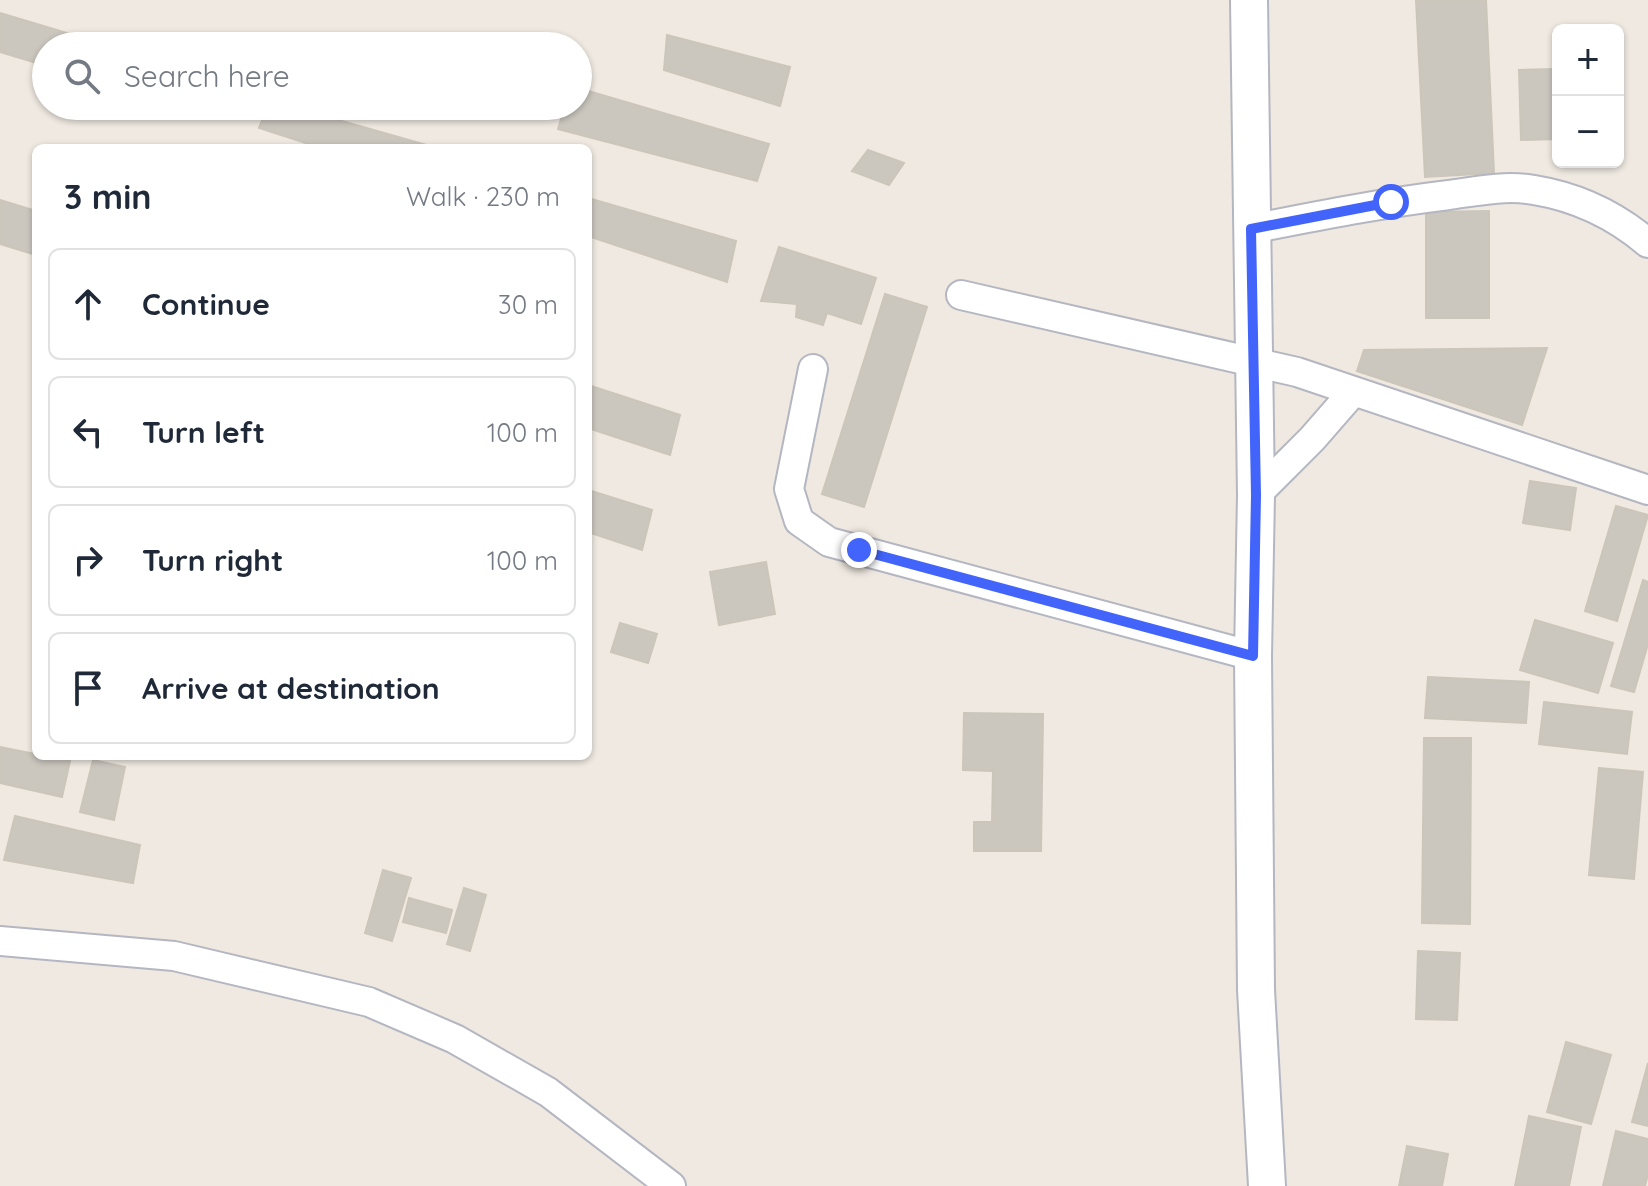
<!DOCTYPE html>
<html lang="en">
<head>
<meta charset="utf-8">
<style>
  :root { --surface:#fff; --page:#f6f6f7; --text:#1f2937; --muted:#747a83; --line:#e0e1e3 }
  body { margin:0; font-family:Quicksand,sans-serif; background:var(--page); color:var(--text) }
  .controls { position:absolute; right:24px; top:24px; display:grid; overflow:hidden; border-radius:12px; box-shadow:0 2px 6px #0004 }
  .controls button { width:72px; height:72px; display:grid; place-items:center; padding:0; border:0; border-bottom:2px solid var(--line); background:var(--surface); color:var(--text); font:40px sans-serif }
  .stop { position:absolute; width:24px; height:24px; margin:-18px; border:6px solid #4264fb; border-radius:50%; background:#fff }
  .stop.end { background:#4264fb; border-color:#fff; box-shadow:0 2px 8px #0008 }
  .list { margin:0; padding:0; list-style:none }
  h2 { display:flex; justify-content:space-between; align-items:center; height:104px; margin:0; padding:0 32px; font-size:34px }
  h2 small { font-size:26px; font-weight:400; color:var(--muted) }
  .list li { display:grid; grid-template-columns:52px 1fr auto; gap:24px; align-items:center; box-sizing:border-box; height:112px; margin:0 16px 16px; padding:0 16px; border:2px solid var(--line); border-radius:12px }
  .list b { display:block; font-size:30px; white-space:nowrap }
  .list em { font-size:26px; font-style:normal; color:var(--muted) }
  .icon { flex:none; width:44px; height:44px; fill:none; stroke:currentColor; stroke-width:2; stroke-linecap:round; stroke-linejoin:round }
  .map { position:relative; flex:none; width:1648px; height:1186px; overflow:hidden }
  .search { position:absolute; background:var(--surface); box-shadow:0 2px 6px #0004; left:32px; top:32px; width:560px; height:88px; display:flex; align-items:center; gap:20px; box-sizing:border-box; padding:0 28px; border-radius:44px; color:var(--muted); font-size:30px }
  .panel { position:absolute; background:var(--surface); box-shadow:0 2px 6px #0004; left:32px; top:144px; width:560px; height:616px; border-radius:12px }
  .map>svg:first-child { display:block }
  .building { fill:#cbc7bf; stroke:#cbc5ba; stroke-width:2 }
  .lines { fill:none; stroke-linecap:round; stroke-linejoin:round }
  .minor-casing { stroke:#b4b7c1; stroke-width:32 }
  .tertiary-casing { stroke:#b4b7c1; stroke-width:40 }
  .minor { stroke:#fff; stroke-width:28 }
  .tertiary { stroke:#fff; stroke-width:36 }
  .route { stroke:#4264fb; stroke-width:10 }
</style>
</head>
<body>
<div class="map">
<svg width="1648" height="1186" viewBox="0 0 1648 1186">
  <rect width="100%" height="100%" fill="#efe9e1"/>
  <path class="building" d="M1416 0H1486L1494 173 1425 177Z
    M0 13 110 46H46V66L0 52Z
    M667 35 790 67 780 106 664 70Z
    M1558 69V139L1521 140 1519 70Z
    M578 88 769 144 757 181 558 129 565 106H578Z
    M268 106H289L437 148H321L259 128Z
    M868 150 904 163 889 185 852 171Z
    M588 198 736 241 727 282 588 236Z
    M0 200 36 211V255L0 244Z
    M1489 211V318H1426V212Z
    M779 247 876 278 861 324 827 313 823 325 796 317 797 304 761 301Z
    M885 294 927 307 864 507 822 494Z
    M1547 348 1522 425 1357 371 1364 350Z
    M588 385 680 415 670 455 588 428Z
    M1530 481 1576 488 1570 530 1523 523Z
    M588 490 652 510 642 550 588 532Z
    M1616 506 1648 515 1617 621 1585 611Z
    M766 562 775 614 719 625 710 572Z
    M1643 580 1648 582V644L1634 692 1611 686Z
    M1535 620 1613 643 1598 693 1520 670Z
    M620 623 657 634 648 663 611 652Z
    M1428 677 1529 682 1526 723 1425 718Z
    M1544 702 1632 712 1627 754 1539 744Z
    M964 713 1043 714 1041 851H974V822H992L993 771 963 770Z
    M1424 738H1471L1470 924 1422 923Z
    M0 747 70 761 62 797 0 783Z
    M93 760 125 767 114 820 80 812Z
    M1599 768 1643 772 1634 879 1589 875Z
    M15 816 140 845 133 883 4 860Z
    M383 870 411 878 392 941 365 933Z
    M464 888 486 895 470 951 447 944Z
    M409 898 452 910 446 933 403 922Z
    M1418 951 1460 953 1457 1020 1416 1019Z
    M1566 1042 1611 1055 1591 1124 1547 1112Z
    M1648 1063V1126L1632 1122Z
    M1529 1116 1581 1127 1569 1186H1515Z
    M1616 1131 1648 1139V1174L1645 1186H1603Z
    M1407 1146 1448 1154 1442 1186H1399Z"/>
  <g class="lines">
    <g class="minor-casing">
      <path id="minor" d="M1251 229C1317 216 1382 203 1449 195 1476 191 1507 185 1534 190 1577 197 1615 215 1648 243
        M961 295 1297 372 1648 490
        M813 369 789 489 799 521 829 542 1253 656
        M1256 495 1312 439 1353 392
        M0 941 174 956 369 1002 455 1039 548 1092 671 1186"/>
    </g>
    <g class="tertiary-casing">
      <path id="tertiary" d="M1249 0 1256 495 1253 656 1256 990 1267 1186"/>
    </g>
    <use href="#minor" class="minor"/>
    <use href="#tertiary" class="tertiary"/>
  </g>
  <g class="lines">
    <path class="route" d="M859 550 1253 656 1256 495 1251 229 1391 202"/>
  </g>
</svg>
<div class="controls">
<button>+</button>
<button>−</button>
</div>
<div class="stop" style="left:1391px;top:202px"></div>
<div class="stop end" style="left:859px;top:550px"></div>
<div class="search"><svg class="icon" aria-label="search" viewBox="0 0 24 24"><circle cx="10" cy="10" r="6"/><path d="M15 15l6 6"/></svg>Search here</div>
<section class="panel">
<h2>3 min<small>Walk · 230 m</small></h2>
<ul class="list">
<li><svg class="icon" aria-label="ahead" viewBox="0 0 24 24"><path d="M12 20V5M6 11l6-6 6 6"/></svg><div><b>Continue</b></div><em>30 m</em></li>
<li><svg class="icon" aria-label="left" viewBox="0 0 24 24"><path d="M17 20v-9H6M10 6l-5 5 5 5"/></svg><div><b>Turn left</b></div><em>100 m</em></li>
<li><svg class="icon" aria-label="right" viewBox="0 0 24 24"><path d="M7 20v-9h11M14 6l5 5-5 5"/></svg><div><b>Turn right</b></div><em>100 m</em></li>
<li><svg class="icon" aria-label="arrive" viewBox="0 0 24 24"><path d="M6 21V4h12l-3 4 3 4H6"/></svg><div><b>Arrive at destination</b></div></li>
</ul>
</section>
</div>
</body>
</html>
